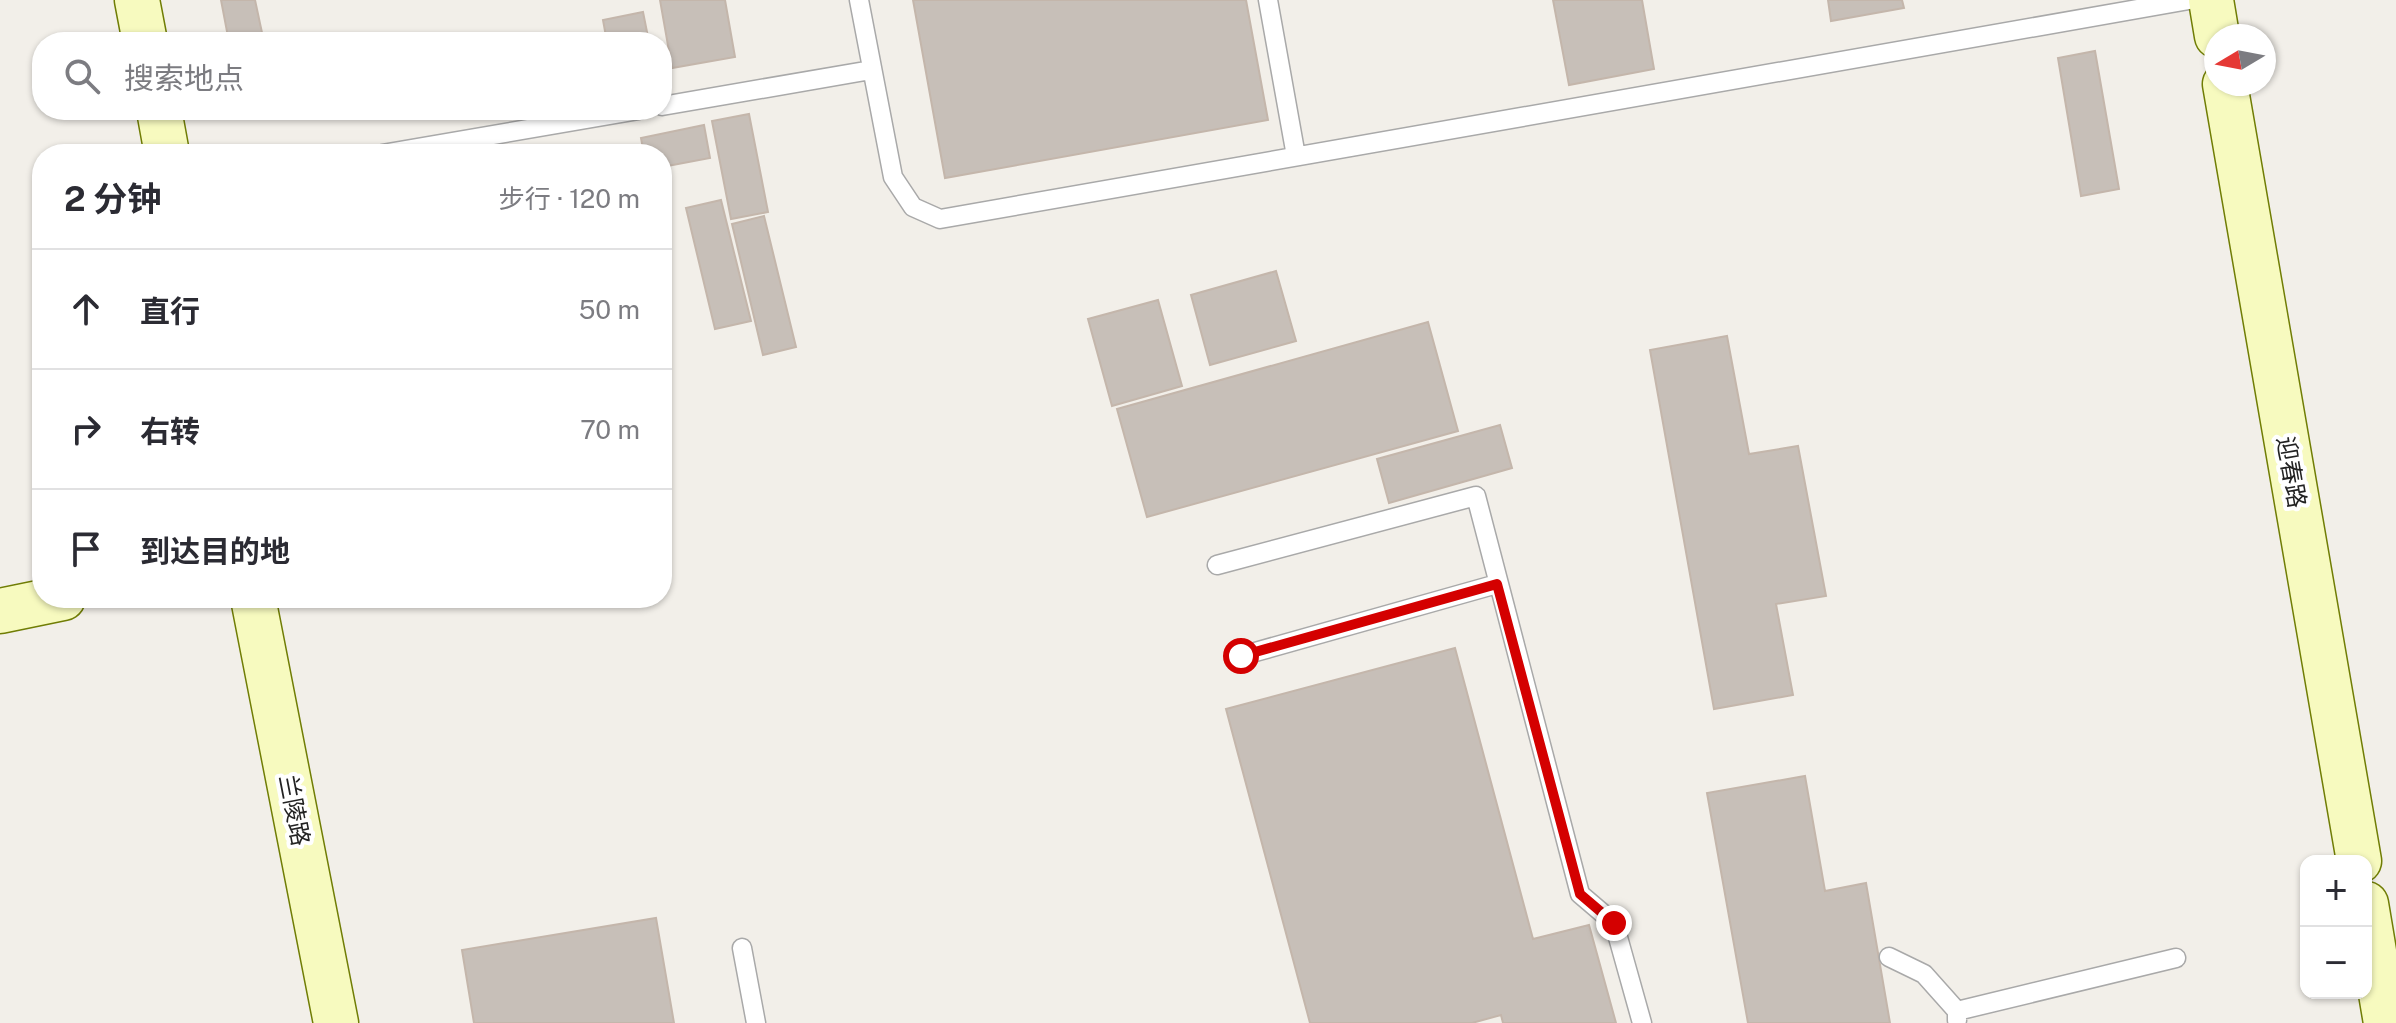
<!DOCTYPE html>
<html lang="zh">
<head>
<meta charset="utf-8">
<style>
  :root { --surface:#fff; --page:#f7f7f7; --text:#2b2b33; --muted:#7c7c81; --line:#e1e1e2 }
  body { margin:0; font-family:"Public Sans","Noto Sans SC",sans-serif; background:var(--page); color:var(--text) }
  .controls { position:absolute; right:24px; bottom:24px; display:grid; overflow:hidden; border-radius:16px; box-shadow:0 2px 6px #0004 }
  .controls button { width:72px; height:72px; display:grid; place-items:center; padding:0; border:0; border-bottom:2px solid var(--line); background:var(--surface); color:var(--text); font:40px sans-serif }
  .compass { position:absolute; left:2204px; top:24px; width:72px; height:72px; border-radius:50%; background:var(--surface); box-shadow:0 2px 6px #0004; rotate:260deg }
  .stop { position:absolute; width:24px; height:24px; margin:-18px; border:6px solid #d40000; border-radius:50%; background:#fff }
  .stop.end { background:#d40000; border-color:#fff; box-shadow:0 2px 8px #0008 }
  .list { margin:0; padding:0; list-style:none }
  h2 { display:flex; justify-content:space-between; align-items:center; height:104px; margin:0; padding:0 32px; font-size:34px }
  h2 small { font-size:26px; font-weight:400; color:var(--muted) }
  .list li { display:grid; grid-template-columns:52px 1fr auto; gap:24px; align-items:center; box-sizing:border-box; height:120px; padding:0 32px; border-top:2px solid var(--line) }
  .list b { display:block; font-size:30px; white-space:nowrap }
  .list em { font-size:26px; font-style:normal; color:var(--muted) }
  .icon { flex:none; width:44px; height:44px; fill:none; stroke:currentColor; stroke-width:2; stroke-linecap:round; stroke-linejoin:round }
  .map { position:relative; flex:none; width:2396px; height:1023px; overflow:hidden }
  .search { position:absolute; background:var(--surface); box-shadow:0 2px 6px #0004; left:32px; top:32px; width:640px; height:88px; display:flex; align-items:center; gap:20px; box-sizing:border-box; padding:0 28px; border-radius:32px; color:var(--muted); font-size:30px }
  .panel { position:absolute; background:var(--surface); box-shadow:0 2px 6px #0004; left:32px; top:144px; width:640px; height:464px; border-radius:32px }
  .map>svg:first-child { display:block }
  .building { fill:#c7bfb8; stroke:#c4b6ab; stroke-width:2 }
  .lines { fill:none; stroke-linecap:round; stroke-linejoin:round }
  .lane-casing { stroke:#a9a9a9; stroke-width:21 }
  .secondary-casing { stroke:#707d05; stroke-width:47 }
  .lane { stroke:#fff; stroke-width:18 }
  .secondary { stroke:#f7fabf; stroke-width:44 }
  .route { stroke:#d40000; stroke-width:10 }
  .labels { text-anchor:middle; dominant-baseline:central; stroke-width:8; stroke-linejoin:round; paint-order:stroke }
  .street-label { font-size:24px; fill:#222; stroke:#fff }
</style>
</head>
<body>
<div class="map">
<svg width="2396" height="1023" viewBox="0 0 2396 1023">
  <rect width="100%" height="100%" fill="#f2efe9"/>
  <path class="building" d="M221 0H255L264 42H229Z
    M660 0H725L735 57 672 68Z
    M913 0H1246L1268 120 945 178Z
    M1553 0H1642L1654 69 1569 85Z
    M1828 0H1902L1904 8 1831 21Z
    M643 12 649 42H607L603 20Z
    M2095 51 2119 189 2081 196 2058 58Z
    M749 114 768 212 731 219 712 121Z
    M704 125 710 158 662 167V154H644L641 138Z
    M721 200 751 321 715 329 686 208Z
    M764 216 796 347 763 355 732 224Z
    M1276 271 1296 341 1210 365 1191 295Z
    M1158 300 1182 386 1112 406 1088 319Z
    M1428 322 1458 431 1147 517 1117 409Z
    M1727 336 1749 454 1798 446 1826 596 1776 604 1793 695 1714 709 1650 350Z
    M1500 425 1512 468 1389 503 1377 459Z
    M1455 648 1533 939 1589 925 1616 1023H1503L1501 1015 1472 1023H1310L1226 709Z
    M1805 776 1825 891 1866 883 1890 1023H1748L1707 793Z
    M656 918 674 1023H474L462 950Z"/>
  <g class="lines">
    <g class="lane-casing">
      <path id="lane" d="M859 0 893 177 913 207 940 219 2189 0
        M1268 0 1296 156
        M662 106 871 70
        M382 154 639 110
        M1217 565 1476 496 1580 894 1614 923 1642 1023
        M1241 656 1497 584
        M742 948 756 1023
        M1889 957 1924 974 1957 1011V1020
        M1957 1011 2176 958"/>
    </g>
    <g class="secondary-casing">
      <path id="secondary" d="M137 0 145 42
        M2211 0 2217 36
        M2225 84 2359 861
        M159 110 167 154
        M253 598 336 1023
        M0 611 63 598
        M2366 904 2386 1023"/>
    </g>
    <use href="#lane" class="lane"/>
    <use href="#secondary" class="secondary"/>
  </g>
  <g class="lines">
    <path class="route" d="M1241 656 1497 584 1580 894 1614 923"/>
  </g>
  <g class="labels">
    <g class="street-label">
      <text transform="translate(2292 472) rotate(80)">迎春路</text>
      <text transform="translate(295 810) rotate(79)">兰陵路</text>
    </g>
  </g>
</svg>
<div class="controls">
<button>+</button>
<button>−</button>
</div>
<svg class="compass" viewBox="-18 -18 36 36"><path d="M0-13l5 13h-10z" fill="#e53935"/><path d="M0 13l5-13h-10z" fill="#7c7c81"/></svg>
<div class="stop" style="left:1241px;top:656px"></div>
<div class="stop end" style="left:1614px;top:923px"></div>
<div class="search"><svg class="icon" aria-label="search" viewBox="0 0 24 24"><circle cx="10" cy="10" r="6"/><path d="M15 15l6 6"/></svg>搜索地点</div>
<section class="panel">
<h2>2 分钟<small>步行 · 120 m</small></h2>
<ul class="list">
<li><svg class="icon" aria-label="ahead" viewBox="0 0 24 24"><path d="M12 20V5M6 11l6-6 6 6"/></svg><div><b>直行</b></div><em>50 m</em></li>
<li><svg class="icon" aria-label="right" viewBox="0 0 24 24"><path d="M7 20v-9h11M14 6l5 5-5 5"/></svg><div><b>右转</b></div><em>70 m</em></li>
<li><svg class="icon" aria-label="arrive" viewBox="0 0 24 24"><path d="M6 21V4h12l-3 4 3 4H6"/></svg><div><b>到达目的地</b></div></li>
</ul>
</section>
</div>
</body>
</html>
